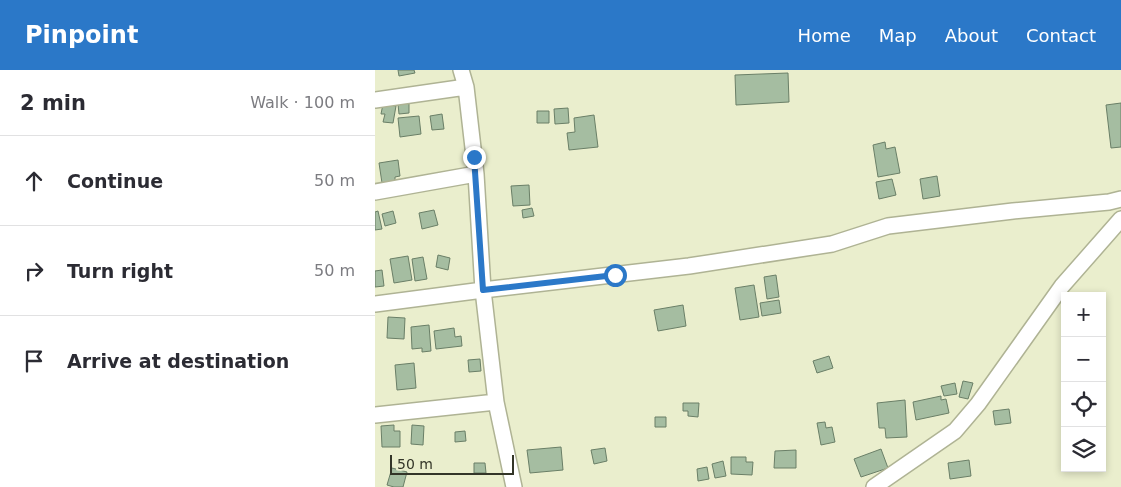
<!DOCTYPE html>
<html lang="en">
<head>
<meta charset="utf-8">
<style>
  :root { --surface:#fff; --page:#f2f2f3; --text:#2b2b33; --muted:#7c7c81; --line:#e1e1e2; --accent:#2b78c8 }
  body { margin:0; font-family:"DejaVu Sans",sans-serif; background:var(--page); color:var(--text) }
  .controls { position:absolute; right:15px; bottom:15px; display:grid; overflow:hidden; border-radius:0px; box-shadow:0 2px 8px #0003 }
  .controls button { width:45px; height:45px; display:grid; place-items:center; padding:0; border:0; border-bottom:1px solid var(--line); background:var(--surface); color:var(--text); font:25px sans-serif }
  .scale { position:absolute; left:15px; bottom:12px; width:124px; box-sizing:border-box; padding-left:5px; border:2px solid #333528; border-top:0; font-size:14px; line-height:18px; white-space:nowrap; color:#333528; -webkit-text-stroke:4px #eaeecd; paint-order:stroke }
  .stop { position:absolute; width:15px; height:15px; margin:-11px; border:4px solid #2b78c8; border-radius:50%; background:#fff }
  .stop.end { background:#2b78c8; border-color:#fff; box-shadow:0 1px 5px #0008 }
  .list { margin:0; padding:0; list-style:none }
  h2 { display:flex; justify-content:space-between; align-items:center; height:65px; margin:0; padding:0 20px; font-size:21px }
  h2 small { font-size:16px; font-weight:400; color:var(--muted) }
  .list li { display:grid; grid-template-columns:32px 1fr auto; gap:15px; align-items:center; box-sizing:border-box; height:90px; padding:0 20px; border-top:1px solid var(--line) }
  .list b { display:block; font-size:19px; white-space:nowrap }
  .list em { font-size:16px; font-style:normal; color:var(--muted) }
  .icon { flex:none; width:28px; height:28px; fill:none; stroke:currentColor; stroke-width:2; stroke-linecap:round; stroke-linejoin:round }
  .map { position:relative; flex:none; width:746px; height:417px; overflow:hidden }
  header { display:flex; align-items:center; gap:30px; box-sizing:border-box; height:70px; padding:0 25px; background:var(--accent); color:#fff }
  header strong { font-size:24px }
  nav { display:flex; gap:28px; margin-inline-start:auto; font-size:18px }
  main { display:flex }
  aside { flex:1; background:var(--surface) }
  .map>svg:first-child { display:block }
  .building { fill:#a5bda1; stroke:#6a7f67 }
  .lines { fill:none; stroke-linecap:round; stroke-linejoin:round }
  .minor-casing { stroke:#afb394; stroke-width:18 }
  .minor { stroke:#fff; stroke-width:15 }
  .route { stroke:#2b78c8; stroke-width:6 }
</style>
</head>
<body>
<header>
<strong>Pinpoint</strong>
<nav><a>Home</a><a>Map</a><a>About</a><a>Contact</a></nav>
</header>
<main>
<aside>
<h2>2 min<small>Walk · 100 m</small></h2>
<ul class="list">
<li><svg class="icon" aria-label="ahead" viewBox="0 0 24 24"><path d="M12 20V5M6 11l6-6 6 6"/></svg><div><b>Continue</b></div><em>50 m</em></li>
<li><svg class="icon" aria-label="right" viewBox="0 0 24 24"><path d="M7 20v-9h11M14 6l5 5-5 5"/></svg><div><b>Turn right</b></div><em>50 m</em></li>
<li><svg class="icon" aria-label="arrive" viewBox="0 0 24 24"><path d="M6 21V4h12l-3 4 3 4H6"/></svg><div><b>Arrive at destination</b></div></li>
</ul>
</aside>
<div class="map">
<svg width="746" height="417" viewBox="0 0 746 417">
  <rect width="100%" height="100%" fill="#eaeecd"/>
  <path class="building" d="M23 0H39L40 3 24 6Z
    M413 3 414 32 361 35 360 5Z
    M34 33V43L24 44 23 34Z
    M746 33V77L736 78 731 35Z
    M8 34 21 36 18 53 8 52 10 44H6Z
    M193 38 194 53 180 54 179 39Z
    M162 41H174V53H162Z
    M67 44 69 59 57 60 55 46Z
    M219 45 223 77 194 80 192 63 200 62 199 48Z
    M44 46 46 64 25 67 23 48Z
    M510 72 511 79 520 77 525 103 503 107 498 75Z
    M23 90 25 106 20 107V112L7 113 4 93Z
    M562 106 565 126 548 129 545 109Z
    M517 109 521 125 504 129 501 112Z
    M154 115 155 135 138 136 136 116Z
    M157 138 159 146 148 148 147 140Z
    M59 140 63 155 47 159 44 143Z
    M3 141 7 159 0 160V142Z
    M18 141 21 153 10 156 7 144Z
    M63 185 75 188 73 200 61 197Z
    M33 186 37 210 19 213 15 189Z
    M48 187 52 209 40 211 37 189Z
    M7 200 9 216 0 217V201Z
    M401 205 404 227 392 229 389 207Z
    M379 215 384 247 365 250 360 218Z
    M404 230 406 243 387 246 385 233Z
    M308 235 311 256 283 261 279 240Z
    M13 247 30 248 29 269 12 268Z
    M54 255 56 281 47 282V278L37 279 36 257Z
    M79 258 80 267 86 266 87 276 61 279 59 261Z
    M454 286 458 298 442 303 438 291Z
    M105 289 106 301 94 302 93 290Z
    M39 293 41 318 22 320 20 295Z
    M588 311 598 313 593 329 584 327Z
    M580 313 582 324 569 326 566 316Z
    M566 326V330L571 329 574 343 541 350 538 332Z
    M530 330 532 367 511 368 510 358H504L502 333Z
    M308 333H324L323 347 313 346V341H308Z
    M634 339 636 353 620 355 618 341Z
    M280 347H291V357H280Z
    M450 352 451 358 457 357 460 372 446 375 442 353Z
    M19 355V361H25V377H7L6 356Z
    M37 355 49 356 48 375 36 374Z
    M90 361 91 371 80 372V362Z
    M186 377 188 400 155 403 152 380Z
    M230 378 232 391 219 394 216 380Z
    M506 379 513 398 486 407 479 389Z
    M421 380V398H399L400 381Z
    M356 387H371V392H378L377 405 356 404Z
    M594 390 596 406 575 409 573 393Z
    M348 391 351 406 340 408 337 394Z
    M99 393H110L111 403H99Z
    M332 397 334 409 323 411 322 399Z
    M17 398 32 402 28 417H19L12 415Z"/>
  <g class="lines">
    <g class="minor-casing">
      <path id="minor" d="M86 0 91 17 101 104 108 220 121 332 139 417
        M0 30 91 17
        M0 122 101 104
        M0 234 108 220 314 196 457 174 513 156 638 141 734 132 746 129
        M0 345 121 332
        M499 417 580 361 603 334 687 216 746 149"/>
    </g>
    <use href="#minor" class="minor"/>
  </g>
  <g class="lines">
    <path class="route" d="M99 87 108 220 240 205"/>
  </g>
</svg>
<div class="controls">
<button>+</button>
<button>−</button>
<button><svg class="icon" aria-label="locate" viewBox="0 0 24 24"><circle cx="12" cy="12" r="6"/><path d="M12 2v4M12 18v4M2 12h4M18 12h4"/></svg></button>
<button><svg class="icon" aria-label="layers" viewBox="0 0 24 24"><path d="M12 4l9 5-9 5-9-5zM3 14l9 5 9-5"/></svg></button>
</div>
<div class="scale">50 m</div>
<div class="stop" style="left:240px;top:205px"></div>
<div class="stop end" style="left:99px;top:87px"></div>
</div>
</main>
</body>
</html>
